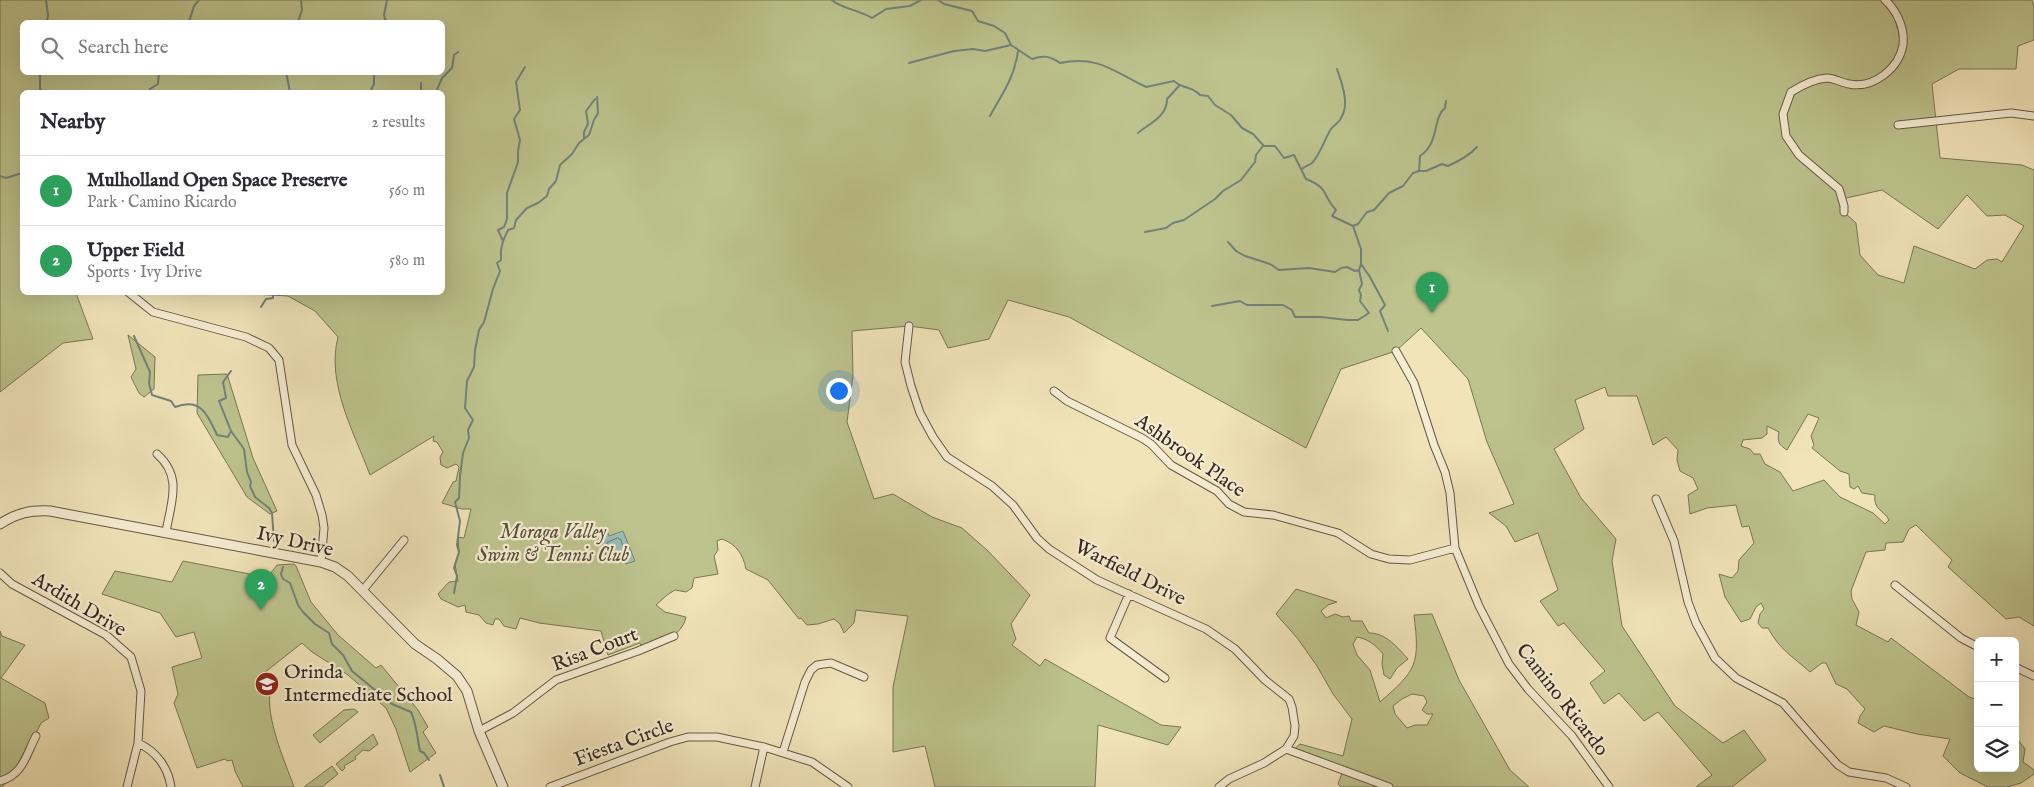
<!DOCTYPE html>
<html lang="en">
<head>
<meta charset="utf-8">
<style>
  :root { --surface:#fff; --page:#f7f7f7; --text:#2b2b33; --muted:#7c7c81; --line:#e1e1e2; --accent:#d93025 }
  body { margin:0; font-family:"IM FELL English",serif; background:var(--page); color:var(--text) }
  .controls { position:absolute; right:15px; bottom:15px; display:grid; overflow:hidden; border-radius:8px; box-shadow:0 5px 20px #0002 }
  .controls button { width:45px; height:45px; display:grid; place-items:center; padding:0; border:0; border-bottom:1px solid var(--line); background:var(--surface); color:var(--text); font:25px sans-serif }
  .you { position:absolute; left:838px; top:390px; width:18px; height:18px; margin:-12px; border:4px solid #fff; border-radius:50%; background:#1a73e8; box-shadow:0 0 0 8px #1a73e833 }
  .badge { display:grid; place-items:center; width:32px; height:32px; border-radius:50%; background:var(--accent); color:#fff; font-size:16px; font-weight:700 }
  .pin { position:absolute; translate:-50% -41px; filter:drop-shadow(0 1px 2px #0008) }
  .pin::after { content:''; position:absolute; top:26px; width:18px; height:15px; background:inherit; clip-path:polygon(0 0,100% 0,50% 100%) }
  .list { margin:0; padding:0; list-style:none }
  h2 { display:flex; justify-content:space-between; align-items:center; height:65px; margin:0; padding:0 20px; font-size:21px }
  h2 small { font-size:16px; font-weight:400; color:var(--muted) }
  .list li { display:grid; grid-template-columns:32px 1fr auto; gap:15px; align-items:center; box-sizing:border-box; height:70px; padding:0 20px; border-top:1px solid var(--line) }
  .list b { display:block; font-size:19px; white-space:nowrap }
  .list p { margin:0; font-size:16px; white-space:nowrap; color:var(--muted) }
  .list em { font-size:16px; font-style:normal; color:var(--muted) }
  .icon { flex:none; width:28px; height:28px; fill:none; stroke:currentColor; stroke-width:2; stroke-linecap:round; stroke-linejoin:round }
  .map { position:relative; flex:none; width:2034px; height:787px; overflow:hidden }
  .search { position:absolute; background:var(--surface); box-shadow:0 5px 20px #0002; left:20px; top:20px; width:425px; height:55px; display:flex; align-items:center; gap:12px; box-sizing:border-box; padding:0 18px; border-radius:8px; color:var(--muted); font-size:19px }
  .panel { position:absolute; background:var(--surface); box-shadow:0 5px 20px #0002; left:20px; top:90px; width:425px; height:205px; border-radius:8px }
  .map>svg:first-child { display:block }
  .green { fill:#bdc38d; stroke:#797658; fill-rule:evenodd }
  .water { fill:#9cbdb7; stroke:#73827b }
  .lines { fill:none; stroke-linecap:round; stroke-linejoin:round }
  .shore { stroke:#68736c; stroke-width:1 }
  .stream { stroke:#73827b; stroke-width:2 }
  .minor-casing { stroke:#645848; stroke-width:9 }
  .tertiary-casing { stroke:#645848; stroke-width:11 }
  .minor { stroke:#f6edd2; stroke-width:7 }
  .tertiary { stroke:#f6edd2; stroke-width:9 }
  .labels { text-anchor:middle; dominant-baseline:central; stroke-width:4.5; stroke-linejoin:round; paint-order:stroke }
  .street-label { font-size:20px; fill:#352922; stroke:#f6edd2 }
  .park-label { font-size:20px; font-style:italic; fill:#57503d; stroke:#f6edd2 }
  .poi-label { font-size:20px; fill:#352922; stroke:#f6edd2; text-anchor:start }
</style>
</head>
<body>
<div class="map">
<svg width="2034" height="787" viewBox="0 0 2034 787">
  <rect width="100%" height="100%" fill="#f1e4b9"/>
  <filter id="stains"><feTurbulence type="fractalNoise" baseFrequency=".004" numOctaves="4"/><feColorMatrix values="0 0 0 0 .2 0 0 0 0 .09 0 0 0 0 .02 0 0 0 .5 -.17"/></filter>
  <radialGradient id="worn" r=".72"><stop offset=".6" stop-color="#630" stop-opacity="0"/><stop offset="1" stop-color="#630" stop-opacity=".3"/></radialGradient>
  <path class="green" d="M0 0H2032L2034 7V40L2018 46 2016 69H1959L1932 84 1940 158 2022 165 2034 170V626L2019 617 2006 619 1948 567 1952 560 1916 525 1909 529 1903 542 1886 543 1885 550 1866 552 1851 591 1852 599 1859 612 1856 625 1888 642 1891 638 1969 697 1978 700V768H2015V736L2025 749 2023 762 2034 770V774L2021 783 2007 787H1988L1960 773 1943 756 1950 739 1917 734 1884 726 1874 732 1858 723 1860 716 1865 709 1847 689 1836 684 1826 663H1822L1810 672C1792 656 1780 650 1768 628H1762L1758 623 1760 614 1764 609 1761 603 1756 607 1750 619 1741 622 1725 597 1719 574 1732 578 1738 571 1739 560 1754 543 1749 526 1742 527 1736 505 1707 508 1690 514 1688 495 1698 489 1693 478 1680 471 1677 460 1678 450 1666 437 1653 445 1637 396H1608L1605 387 1575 400 1584 429 1554 449 1581 498 1616 539 1612 561 1622 626 1675 706 1723 743 1744 730 1766 760 1732 787H1696L1712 775 1658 712 1644 721 1619 693 1604 704 1590 683 1605 671 1564 623 1558 626 1540 601 1558 590 1538 533 1515 542 1506 526 1489 513 1514 504 1487 442 1468 379 1421 328 1396 351 1341 369 1306 448 1069 317 1008 300 989 339 948 348 939 330 909 326 852 331 853 376 847 422 874 499 893 494 932 517 962 528 988 551 1030 595 1011 624 1016 639 1012 645 1040 666 1045 659 1161 725 1181 727 1168 745 1098 725 1095 787H935L925 746 893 752V687L908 616 856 610 854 623 844 633 840 624 834 619 818 624 807 625 801 618 799 619 768 580 746 569C743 554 736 544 722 539L717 541 718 550 714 556 718 574 694 578 692 588 686 592 675 590 667 595 656 605 665 612 686 617C682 637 660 642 643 649L640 643 608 655 601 631 539 623 520 618 516 629 504 626 499 619H495L493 625 486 623 479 615 466 612 465 605 458 607 441 599 438 594 449 582 458 581 455 564 459 552 458 537 464 538 471 509H462L442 503 453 482 456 481 459 467 456 464 447 468 441 465 440 457 443 452 437 442 433 441 434 436 370 475C354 432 326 383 338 337L315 311 288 296 236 293 442 292V92H22V292L76 293 93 339 63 343 0 392ZM22 22H442V72H22ZM1882 190 1938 229 1967 195 1987 216 2005 215 2024 226 2002 262 1997 259 1987 260 1975 269 1914 246 1904 283 1878 275 1860 255 1856 223 1844 212 1842 199ZM1808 414 1819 418 1811 436 1814 445 1812 448 1840 471 1849 474 1850 487 1854 489 1858 486 1862 493 1875 495C1873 510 1884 510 1889 520L1885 524 1873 513 1840 497 1824 480 1793 491 1780 472 1765 464 1760 454H1754L1750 449 1741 446 1743 440 1762 438 1767 434V426L1779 432C1777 442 1779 445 1787 450Z
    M128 335 155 357 154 389 144 397 139 393 131 377 136 369Z
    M227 374 253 458 277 511 270 514 247 497 197 413 198 375Z
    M183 561 265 577 270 574 277 565 294 564 296 566 311 602 338 635 376 668 381 665 418 710 428 727 423 732 436 753 410 772 396 729 386 708 348 675 312 652 302 643 264 673 272 683C262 711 284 759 294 787H243L235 771 232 760 227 761 225 759 197 768 174 703 178 694 172 667 202 658 194 632 176 637 160 613 102 594 115 571 172 582Z
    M1296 589 1337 602 1328 605 1321 611 1326 618 1335 614 1343 617 1349 616 1351 621H1362L1369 633C1386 633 1397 647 1408 659L1397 668 1390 679 1384 675 1382 664 1383 654C1376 645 1368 639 1357 637L1353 644 1357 655 1370 670 1380 702C1417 670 1420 664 1414 615L1432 614 1459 680 1510 770 1529 787H1341L1338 784 1342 773 1292 751 1300 744 1343 756 1352 719 1333 694 1317 666 1298 639 1276 614ZM1412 694 1424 696 1427 702 1422 710 1427 714H1433L1427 725H1415L1407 728 1395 714 1393 706 1402 699Z
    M0 631 2 636 25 645 1 678 45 703 49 718 41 723 16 774 2 787H0Z
    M354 709 358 712 320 743 313 735 344 710Z
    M373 734 378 744 369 751 363 750 355 757 356 759 344 766 345 768 342 771 336 764Z
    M332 766 338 774 322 787H304Z"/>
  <path class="water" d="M607 530 609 536 623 531 635 561 626 564 623 556 609 562 597 534Z"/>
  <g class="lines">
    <path class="shore" d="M618 538 621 540 624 550 612 555 607 543Z"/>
    <path class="stream" d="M46 0 48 15 47 22
      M832 0C838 7 861 11 872 18L886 9 910 6 921 0
      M938 0 944 4 972 11 978 21 994 26 1005 33 1011 45 1032 59C1044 55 1050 56 1060 63 1099 55 1114 72 1146 87L1174 81C1184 90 1191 85 1200 95L1208 96 1215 105 1231 115 1242 128 1253 134 1264 146H1275L1284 158 1294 155 1306 179C1331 189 1321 195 1336 210L1332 216 1353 226 1361 249V264L1370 277 1385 305 1380 311 1388 331
      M189 22 194 6 199 0
      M298 22 302 10 301 0
      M386 22 384 15 387 0
      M909 63 954 51 973 49 985 51 1011 45
      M40 72V89L43 92
      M286 72 290 92
      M421 83V92
      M149 92 150 89 158 84 159 72
      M370 92 374 84V72
      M436 92 442 78 452 68 454 55 458 52
      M990 116C1003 92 1014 79 1018 51
      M1138 133C1150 123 1167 117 1167 99L1179 86
      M584 139V132L588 124 586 111 595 99
      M1302 169C1304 167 1309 165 1312 163 1321 153 1324 140 1331 129 1334 125 1339 123 1341 118 1350 104 1342 84 1337 69
      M1419 171H1426L1442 164 1448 166C1459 161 1469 156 1477 147
      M0 176 6 178 22 173
      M1353 226 1358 224 1367 212 1374 210 1389 193 1403 186 1413 173 1419 171 1420 156C1440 143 1432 118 1445 108L1446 101
      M1145 232 1166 228 1173 223 1184 220 1215 199 1223 191 1241 180 1255 162 1256 155 1263 146
      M503 241 508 230 514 228 516 220 527 208 538 203 547 196 549 189 556 181 560 165 572 154 579 143 589 135 594 120 598 113 597 97
      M1228 242 1236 251 1245 256 1270 264 1279 270 1309 268 1335 272 1341 268 1347 267 1355 271 1359 270 1361 264
      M1212 306 1240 301 1247 305H1283L1292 310 1295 317H1321L1347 320H1358L1369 313 1360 301 1361 295 1359 290 1362 284 1359 270
      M261 307 266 299 273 298V292
      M134 336 150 372 149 383 152 395 171 401 175 407C201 397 208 415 217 435L228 437 231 431
      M231 371 223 382 226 398 219 401 231 431 244 449 247 472 251 482 250 486 255 497 269 508 272 513 274 541
      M283 567 281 574 283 579 290 583 298 605 303 612 315 624 329 633 332 644 343 655 352 671 392 704 411 712C417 725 417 738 420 751L424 753 429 760
      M454 593 457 576 454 568 459 552 457 545 460 521 455 502 459 498 460 476 463 453 469 438 468 430 473 420 465 408 467 381 474 367 475 350 479 330 484 322 493 289 500 271 497 263 501 260V250L503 241 498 230 504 227 507 219V193L518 162V151L520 140 514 119 520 110 516 82 525 67
      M440 775 444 787"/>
    <g class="minor-casing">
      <path id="minor" d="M1898 125 2011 113 2034 116
        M1844 212V206L1839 189 1799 155 1786 136 1783 114 1791 92C1802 85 1813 79 1827 78 1834 78 1842 83 1849 84 1874 89 1899 68 1903 45 1905 28 1897 11 1885 0
        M128 292 153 312 246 337 269 348 279 360 292 445 316 495 322 515 324 528 321 562
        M909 326 905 362 911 386 920 413 933 437 947 457 992 486 1013 505 1037 538 1049 549 1097 580 1206 629 1235 649 1265 680 1289 699 1292 707 1295 726 1294 736 1286 749 1264 763 1229 779 1219 787
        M1396 351 1414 383 1434 445 1445 472 1450 493 1455 548 1479 606 1509 664 1528 689 1572 736 1609 787
        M1054 391 1067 401 1142 438 1151 444 1171 465 1217 491 1229 504 1244 512 1273 515 1338 533 1371 554 1389 559 1410 560 1455 548
        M157 454C183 477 171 502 166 532
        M1656 499 1674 541 1688 602 1696 623 1715 658 1736 678 1783 703 1816 741 1838 765 1849 772 1886 778 1906 787
        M0 573 12 584 106 635 131 657 141 691 138 743 127 787
        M1895 585 1961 638 1978 647
        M363 590 404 540
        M1129 594 1110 638 1165 678
        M2015 667 2034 676
        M479 731 513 713 556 680 638 651 674 636
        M138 743C156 751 168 767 171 787
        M1286 749 1389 787
        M783 752 805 682 811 670 817 665 831 663 864 677
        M0 781C23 775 26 755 36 736
        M550 787 670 742 688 737H717L764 747 812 762 848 787
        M755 787 764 747"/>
    </g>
    <g class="tertiary-casing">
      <path id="tertiary" d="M0 524C17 513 30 510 50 511L321 562 335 567 348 576 415 644 437 659 457 676 467 691 479 731 503 787"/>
    </g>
    <use href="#minor" class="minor"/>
    <use href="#tertiary" class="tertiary"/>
  </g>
  <defs>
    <g id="school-disc" transform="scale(1.25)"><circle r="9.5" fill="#8f2418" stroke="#f6edd2"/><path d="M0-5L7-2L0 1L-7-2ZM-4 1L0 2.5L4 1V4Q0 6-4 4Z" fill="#fff"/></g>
  </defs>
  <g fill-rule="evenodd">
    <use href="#school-disc" x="267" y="684"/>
  </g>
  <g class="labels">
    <g class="street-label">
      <text transform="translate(1190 456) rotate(35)">Ashbrook Place</text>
      <text transform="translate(295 542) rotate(13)">Ivy Drive</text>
      <text transform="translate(1130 573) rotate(27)">Warfield Drive</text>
      <text transform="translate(79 605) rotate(31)">Ardith Drive</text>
      <text transform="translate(595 650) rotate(-21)">Risa Court</text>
      <text transform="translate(1562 700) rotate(52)">Camino Ricardo</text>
      <text transform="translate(624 743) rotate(-20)">Fiesta Circle</text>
    </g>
    <g class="park-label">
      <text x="553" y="532">Moraga Valley<tspan x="553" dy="23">Swim &amp; Tennis Club</tspan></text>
    </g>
    <g class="poi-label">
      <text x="284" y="672">Orinda<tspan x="284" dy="23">Intermediate School</tspan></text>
    </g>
  </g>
  <rect width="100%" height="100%" filter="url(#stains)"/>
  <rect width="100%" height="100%" fill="url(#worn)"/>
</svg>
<div class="controls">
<button>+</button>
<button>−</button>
<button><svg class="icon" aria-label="layers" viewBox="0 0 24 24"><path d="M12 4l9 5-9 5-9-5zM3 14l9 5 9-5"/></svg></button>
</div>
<div class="you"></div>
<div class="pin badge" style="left:1432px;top:313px;background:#2e9e5b">1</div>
<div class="pin badge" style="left:261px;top:610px;background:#2e9e5b">2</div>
<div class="search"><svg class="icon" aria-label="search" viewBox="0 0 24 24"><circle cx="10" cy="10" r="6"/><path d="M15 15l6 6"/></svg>Search here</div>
<section class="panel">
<h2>Nearby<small>2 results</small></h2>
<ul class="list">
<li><span class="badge" style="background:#2e9e5b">1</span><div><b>Mulholland Open Space Preserve</b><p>Park · Camino Ricardo</p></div><em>560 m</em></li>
<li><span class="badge" style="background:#2e9e5b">2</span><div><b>Upper Field</b><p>Sports · Ivy Drive</p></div><em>580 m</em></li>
</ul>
</section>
</div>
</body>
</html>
